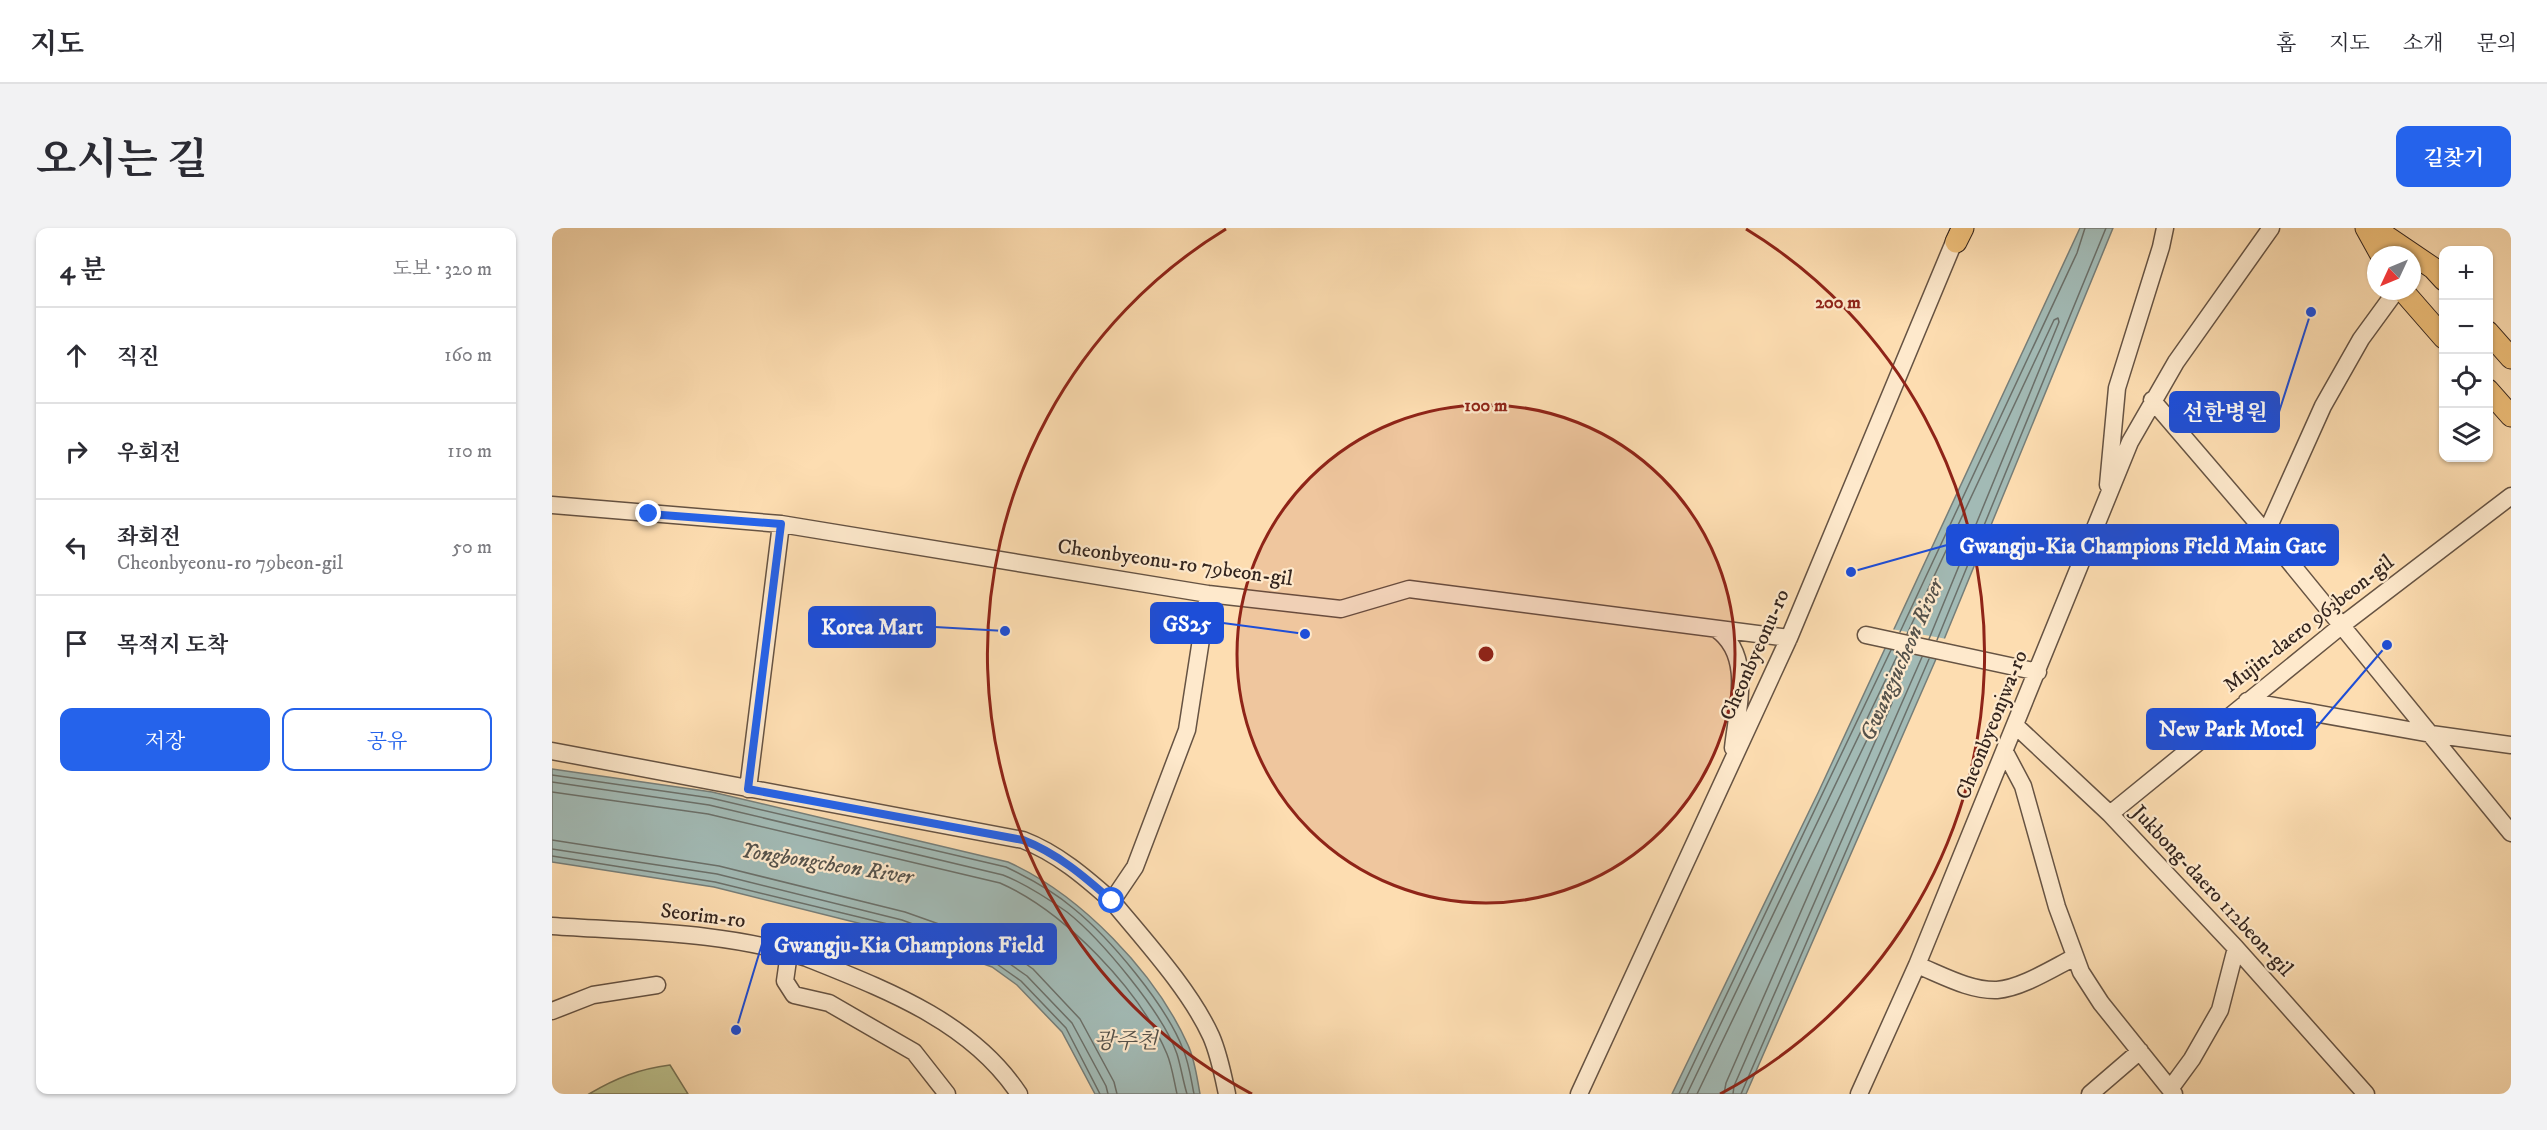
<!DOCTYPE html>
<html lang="ko">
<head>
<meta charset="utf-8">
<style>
  :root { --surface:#fff; --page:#f2f2f3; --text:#2b2b33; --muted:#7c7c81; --line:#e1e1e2; --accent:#2563eb }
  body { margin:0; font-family:"IM FELL DW Pica","Noto Serif KR",serif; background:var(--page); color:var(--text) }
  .controls { position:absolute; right:18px; top:18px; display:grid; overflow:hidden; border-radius:12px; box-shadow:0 2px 4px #0004 }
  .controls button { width:54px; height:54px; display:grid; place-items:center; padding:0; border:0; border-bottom:2px solid var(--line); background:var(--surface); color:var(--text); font:30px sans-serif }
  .compass { position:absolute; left:1815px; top:18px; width:54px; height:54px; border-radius:50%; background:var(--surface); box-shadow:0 2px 4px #0004; rotate:226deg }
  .stop { position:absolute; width:18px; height:18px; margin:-14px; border:4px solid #2563eb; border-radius:50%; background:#fff }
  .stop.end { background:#2563eb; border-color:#fff; box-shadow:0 2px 6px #0008 }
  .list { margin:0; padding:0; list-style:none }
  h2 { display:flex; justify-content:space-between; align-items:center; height:78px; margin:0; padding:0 24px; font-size:26px }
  h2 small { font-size:20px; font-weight:400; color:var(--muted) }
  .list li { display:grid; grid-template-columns:39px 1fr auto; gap:18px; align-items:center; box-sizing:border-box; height:96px; padding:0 24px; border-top:2px solid var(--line) }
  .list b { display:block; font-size:22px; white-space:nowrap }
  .list p { margin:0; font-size:20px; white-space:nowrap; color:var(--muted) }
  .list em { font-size:20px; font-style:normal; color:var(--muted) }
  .actions { display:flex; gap:12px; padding:18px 24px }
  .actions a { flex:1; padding:14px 0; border:2px solid var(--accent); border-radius:12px; text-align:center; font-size:21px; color:var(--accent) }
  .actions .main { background:var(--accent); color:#fff }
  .icon { flex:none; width:33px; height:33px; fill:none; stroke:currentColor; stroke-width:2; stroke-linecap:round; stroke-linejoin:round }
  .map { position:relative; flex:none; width:1959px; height:866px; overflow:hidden; border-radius:12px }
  header { display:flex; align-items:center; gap:36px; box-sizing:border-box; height:84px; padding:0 30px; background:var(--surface); border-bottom:2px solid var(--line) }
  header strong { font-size:28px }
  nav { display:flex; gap:33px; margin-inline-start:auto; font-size:21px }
  .intro { display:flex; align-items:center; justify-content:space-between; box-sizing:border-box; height:144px; padding:0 36px }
  h1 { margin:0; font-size:42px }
  .button { padding:15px 27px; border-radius:12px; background:var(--accent); color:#fff; font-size:21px; font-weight:700 }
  main { display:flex; gap:36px; padding:0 36px }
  aside { flex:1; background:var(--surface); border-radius:12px; box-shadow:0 2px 4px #0004 }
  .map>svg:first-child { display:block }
  .green { fill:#bcc28e; stroke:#787456; stroke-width:1.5 }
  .water { fill:#a2bab5; stroke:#767e79; stroke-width:1.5 }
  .pier { fill:#fdddb1 }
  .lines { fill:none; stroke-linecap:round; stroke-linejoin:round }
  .shore { stroke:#6b706a; stroke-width:1.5 }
  .minor-casing { stroke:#665343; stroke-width:19 }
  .major-casing { stroke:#34251e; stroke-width:23 }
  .minor { stroke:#fee9cc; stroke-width:16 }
  .major { stroke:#eebe78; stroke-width:21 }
  .route { stroke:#2563eb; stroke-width:8 }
  .ring { fill:none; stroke:#8f2418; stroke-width:3 }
  .labels { text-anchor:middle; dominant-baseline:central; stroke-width:4.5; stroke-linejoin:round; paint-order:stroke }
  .street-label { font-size:21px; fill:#34251e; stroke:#fee9cc }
  .water-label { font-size:22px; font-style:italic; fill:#55524b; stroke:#fee9cc }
  .centre { fill:#8f2418; stroke:#fee9cc; stroke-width:3 }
  .ring-label { font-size:18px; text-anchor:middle; font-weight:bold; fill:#8f2418; stroke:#fee9cc; stroke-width:4.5; stroke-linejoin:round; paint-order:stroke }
  .leader { fill:none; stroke:#1d4ed8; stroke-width:2 }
  .callout-dot { fill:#1d4ed8; stroke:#fee9cc; stroke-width:2 }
  .callout { fill:#1d4ed8; stroke:#1d4ed8; stroke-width:2 }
  .callout-label { font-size:22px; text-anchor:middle; font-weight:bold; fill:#fff }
</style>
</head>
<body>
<header>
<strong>지도</strong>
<nav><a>홈</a><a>지도</a><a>소개</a><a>문의</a></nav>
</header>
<div class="intro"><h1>오시는 길</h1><a class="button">길찾기</a></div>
<main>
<aside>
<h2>4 분<small>도보 · 320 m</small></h2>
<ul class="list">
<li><svg class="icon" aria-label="ahead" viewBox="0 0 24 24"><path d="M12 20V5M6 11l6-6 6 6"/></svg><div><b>직진</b></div><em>160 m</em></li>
<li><svg class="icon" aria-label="right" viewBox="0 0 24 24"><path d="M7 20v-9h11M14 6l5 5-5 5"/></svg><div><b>우회전</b></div><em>110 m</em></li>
<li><svg class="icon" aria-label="left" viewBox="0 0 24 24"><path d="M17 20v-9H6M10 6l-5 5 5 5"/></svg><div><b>좌회전</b><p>Cheonbyeonu-ro 79beon-gil</p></div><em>50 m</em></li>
<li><svg class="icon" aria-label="arrive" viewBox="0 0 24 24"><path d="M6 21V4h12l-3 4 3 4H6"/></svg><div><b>목적지 도착</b></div></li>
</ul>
<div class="actions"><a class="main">저장</a><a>공유</a></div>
</aside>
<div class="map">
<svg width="1959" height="866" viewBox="0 0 1959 866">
  <rect width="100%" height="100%" fill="#fdddb1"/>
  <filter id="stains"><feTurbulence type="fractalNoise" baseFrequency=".00333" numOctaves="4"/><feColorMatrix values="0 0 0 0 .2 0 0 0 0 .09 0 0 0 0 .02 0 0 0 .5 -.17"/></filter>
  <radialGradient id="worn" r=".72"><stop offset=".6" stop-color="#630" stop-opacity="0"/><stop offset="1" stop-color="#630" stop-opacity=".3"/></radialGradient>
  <path class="green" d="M118 837 136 866H37C64 850 87 841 118 837Z"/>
  <path class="water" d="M1528 0H1561L1384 431 1194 866H1120L1266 565Z
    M0 541 160 564 456 634C529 667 603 744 636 817 643 832 645 850 648 866H543L510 804 465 757 440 739 346 705 162 659 0 634Z"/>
  <path class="pier" d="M1339 401 1395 411 1390 423 1333 414Z"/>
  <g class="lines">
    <path class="shore" d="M1348 404 1525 25 1533 0
      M1355 406 1502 92 1506 90 1507 94 1377 411
      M1385 412 1554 0
      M0 547 159 570 454 639C477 650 501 663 521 680 558 710 614 777 631 821 637 835 639 851 642 866
      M0 554 157 577 451 647C474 656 495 670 515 684 549 711 611 785 625 826 629 839 631 853 635 866
      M0 564 156 586 448 655C512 683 588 762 615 826 620 838 622 853 625 866
      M0 612 167 638 353 684 449 718 481 741 528 791 562 854 565 866
      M0 621 165 646 350 692 445 727 475 748 520 795 554 858 556 866
      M0 628 163 654 348 699 442 734 469 753 514 800 548 866
      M1127 866 1339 422
      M1135 866 1347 424
      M1145 866 1334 472 1338 471 1340 475 1174 855 1172 866
      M1181 866 1182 858 1370 429
      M1189 866 1377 431"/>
    <g class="minor-casing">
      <path id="minor" d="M1600 172 1714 305 1959 605
        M1556 257 1565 160 1609 19 1613 0
        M0 277 229 296 656 366 789 381 857 361 1237 410
        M1714 305 1771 178 1809 111 1844 63
        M1164 401C1202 427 1185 481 1181 520
        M1314 407 1486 444
        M1695 473 1879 506 1959 517
        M1464 498 1558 586 1684 720 1814 866
        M0 523 471 612C505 625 533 649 560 673L583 639 635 502 656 366
        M1453 524 1471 558 1505 679 1529 744 1549 775 1622 866
        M196 561 229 296
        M1558 586 1789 398 1959 268
        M560 673C593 713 638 762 659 808 667 826 671 847 675 866
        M0 698C85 704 173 703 255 730 332 761 419 793 467 866
        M237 725 233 753 242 767 277 775 362 824 395 866
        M1365 737C1390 747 1418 763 1445 762 1470 760 1501 740 1523 729
        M0 783 41 767 105 757
        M1618 861 1640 831 1668 782 1684 720
        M1027 866 1237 410 1407 2
        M1307 866 1365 737 1578 214 1624 134 1719 0
        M1538 866 1588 823"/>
    </g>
    <g class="major-casing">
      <path id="major" d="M1814 0 1829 27
        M1822 0 1881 40 1892 52
        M1404 14 1411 0
        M1851 63 1892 110
        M1936 104 1959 130
        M1936 162 1959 188"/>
    </g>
    <use href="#minor" class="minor"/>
    <use href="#major" class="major"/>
  </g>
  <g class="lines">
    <path class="route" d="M97 286 229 296 196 561 471 612C505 625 533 649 560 673"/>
  </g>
  <circle cx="934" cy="426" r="249" fill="#8f2418" fill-opacity=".12"/>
  <g class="ring">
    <circle cx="934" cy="426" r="249"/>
    <path d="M700 866A498 498 0 0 1 674 1M1194 1A498 498 0 0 1 1168 866"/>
  </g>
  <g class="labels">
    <g class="street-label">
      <text transform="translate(623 335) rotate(8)">Cheonbyeonu-ro 79beon-gil</text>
      <text transform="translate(1757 396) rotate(-38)">Mujin-daero 963beon-gil</text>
      <text transform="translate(1203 427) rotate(-66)">Cheonbyeonu-ro</text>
      <text transform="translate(1440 497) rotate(-68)">Cheonbyeonjwa-ro</text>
      <text transform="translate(1660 663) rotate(47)">Jukbong-daero 112beon-gil</text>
      <text transform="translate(151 688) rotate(7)">Seorim-ro</text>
    </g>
    <g class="water-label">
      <text transform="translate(1350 432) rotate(-66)">Gwangjucheon River</text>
      <text transform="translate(275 636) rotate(9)">Yongbongcheon River</text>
      <text x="574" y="813">광주천</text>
    </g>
  </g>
  <circle cx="934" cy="426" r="9" class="centre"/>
  <g class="ring-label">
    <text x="1286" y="80">200 m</text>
    <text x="934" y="183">100 m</text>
  </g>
  <path class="leader" d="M1759 84L1727 184M1299 344L1395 317M753 406L671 395M453 403L383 399M1835 417L1763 501M184 802L210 716"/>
  <g class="callout-dot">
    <circle cx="1759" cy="84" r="6"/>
    <circle cx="1299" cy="344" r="6"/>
    <circle cx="753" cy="406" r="6"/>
    <circle cx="453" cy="403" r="6"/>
    <circle cx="1835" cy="417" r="6"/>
    <circle cx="184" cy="802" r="6"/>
  </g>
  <g class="callout">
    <rect x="1618" y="164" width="109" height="40" rx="6"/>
    <rect x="1395" y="297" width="391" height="40" rx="6"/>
    <rect x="599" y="375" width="72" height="40" rx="6"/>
    <rect x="257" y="379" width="126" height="40" rx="6"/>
    <rect x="1595" y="481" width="168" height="40" rx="6"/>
    <rect x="210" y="696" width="294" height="40" rx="6"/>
  </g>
  <g class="callout-label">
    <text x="1673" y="192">선한병원</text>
    <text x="1591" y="325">Gwangju-Kia Champions Field Main Gate</text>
    <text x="635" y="403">GS25</text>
    <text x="320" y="406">Korea Mart</text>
    <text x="1679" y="508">New Park Motel</text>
    <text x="357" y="724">Gwangju-Kia Champions Field</text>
  </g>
  <rect width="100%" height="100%" filter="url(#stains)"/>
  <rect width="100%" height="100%" fill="url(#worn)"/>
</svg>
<div class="controls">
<button>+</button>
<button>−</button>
<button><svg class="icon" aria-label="locate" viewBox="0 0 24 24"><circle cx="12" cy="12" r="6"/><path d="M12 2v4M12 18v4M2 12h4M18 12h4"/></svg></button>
<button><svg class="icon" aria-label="layers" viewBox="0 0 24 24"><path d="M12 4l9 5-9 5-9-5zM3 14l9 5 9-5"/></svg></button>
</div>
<svg class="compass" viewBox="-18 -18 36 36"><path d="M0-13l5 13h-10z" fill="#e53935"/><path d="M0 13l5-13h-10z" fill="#7c7c81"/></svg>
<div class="stop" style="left:560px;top:673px"></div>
<div class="stop end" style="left:97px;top:286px"></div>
</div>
</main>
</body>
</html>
